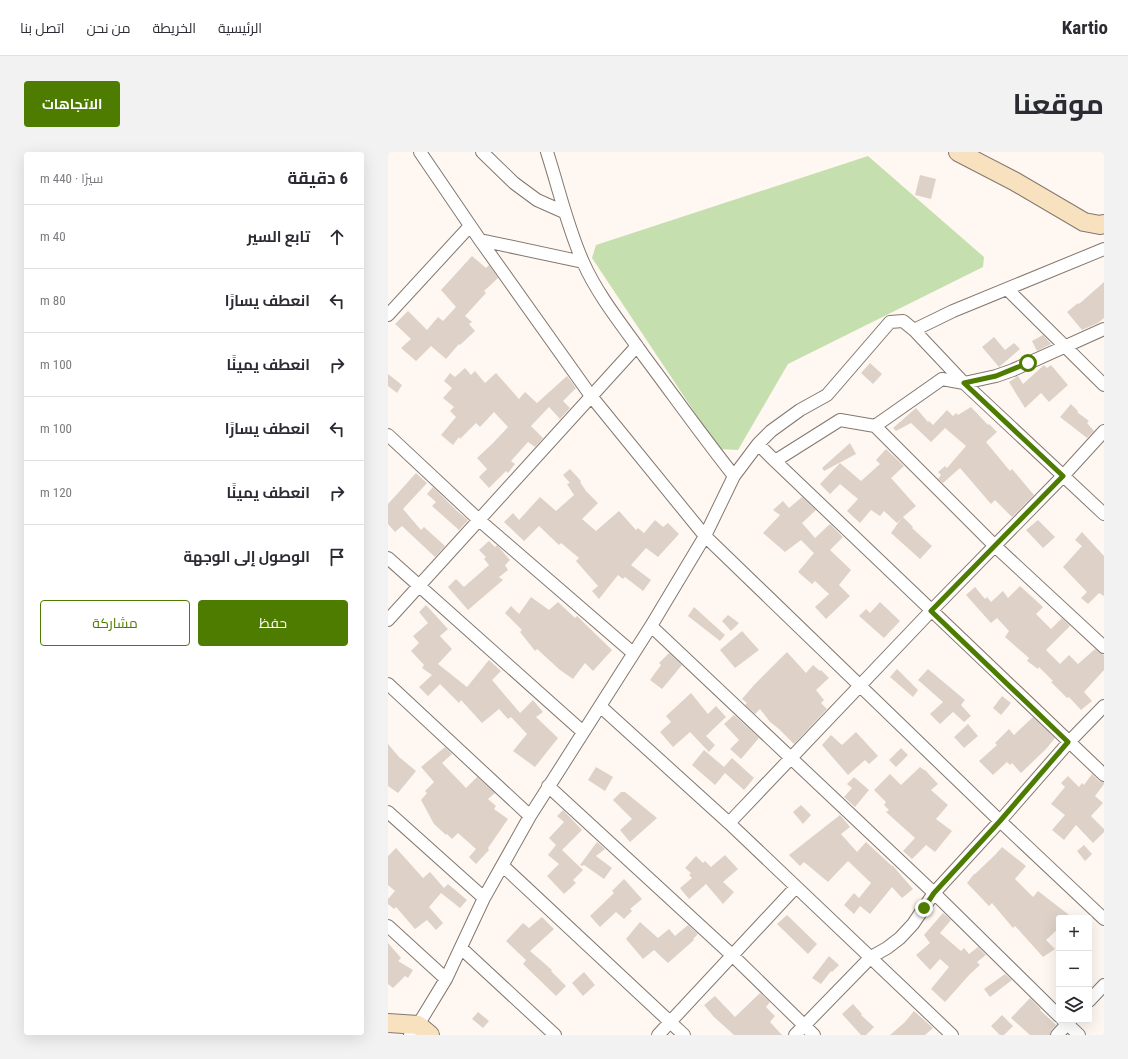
<!DOCTYPE html>
<html lang="ar">
<head>
<meta charset="utf-8">
<style>
  :root { --surface:#fff; --page:#f2f2f3; --text:#2b2b33; --muted:#7c7c81; --line:#e1e1e2; --accent:#4e7c01 }
  body { margin:0; font-family:"Roboto Condensed",Cairo,sans-serif; background:var(--page); color:var(--text); direction:rtl }
  .controls { position:absolute; right:12px; bottom:12px; display:grid; overflow:hidden; border-radius:4px; box-shadow:0 4px 16px #0002 }
  .controls button { width:36px; height:36px; display:grid; place-items:center; padding:0; border:0; border-bottom:1px solid var(--line); background:var(--surface); color:var(--text); font:20px sans-serif }
  .stop { position:absolute; width:12px; height:12px; margin:-9px; border:3px solid #4e7c01; border-radius:50%; background:#fff }
  .stop.end { background:#4e7c01; border-color:#fff; box-shadow:0 1px 4px #0008 }
  .list { margin:0; padding:0; list-style:none }
  h2 { display:flex; justify-content:space-between; align-items:center; height:52px; margin:0; padding:0 16px; font-size:17px }
  h2 small { font-size:13px; font-weight:400; color:var(--muted) }
  .list li { display:grid; grid-template-columns:26px 1fr auto; gap:12px; align-items:center; box-sizing:border-box; height:64px; padding:0 16px; border-top:1px solid var(--line) }
  .list b { display:block; font-size:15px; white-space:nowrap }
  .list em { font-size:13px; font-style:normal; color:var(--muted) }
  .actions { display:flex; gap:8px; padding:12px 16px }
  .actions a { flex:1; padding:9px 0; border:1px solid var(--accent); border-radius:4px; text-align:center; font-size:14px; color:var(--accent) }
  .actions .main { background:var(--accent); color:#fff }
  .icon { flex:none; width:22px; height:22px; fill:none; stroke:currentColor; stroke-width:2; stroke-linecap:round; stroke-linejoin:round }
  .map { position:relative; flex:none; width:716px; height:883px; overflow:hidden; direction:ltr; border-radius:4px }
  header { display:flex; align-items:center; gap:24px; box-sizing:border-box; height:56px; padding:0 20px; background:var(--surface); border-bottom:1px solid var(--line) }
  header strong { font-size:19px }
  nav { display:flex; gap:22px; margin-inline-start:auto; font-size:14px }
  .intro { display:flex; align-items:center; justify-content:space-between; box-sizing:border-box; height:96px; padding:0 24px }
  h1 { margin:0; font-size:28px }
  .button { padding:10px 18px; border-radius:4px; background:var(--accent); color:#fff; font-size:14px; font-weight:700 }
  main { display:flex; gap:24px; padding:0 24px }
  aside { flex:1; background:var(--surface); border-radius:4px; box-shadow:0 4px 16px #0002 }
  .map>svg:first-child { display:block }
  .green { fill:#c5e0ae }
  .building { fill:#ded2c8 }
  .lines { fill:none; stroke-linecap:round; stroke-linejoin:round }
  .street-casing { stroke:#83786f; stroke-width:14 }
  .secondary-casing { stroke:#83786f; stroke-width:20 }
  .street { stroke:#fff; stroke-width:12 }
  .secondary { stroke:#f8e1bf; stroke-width:18 }
  .route { stroke:#4e7c01; stroke-width:5 }
</style>
</head>
<body>
<header>
<strong>Kartio</strong>
<nav><a>الرئيسية</a><a>الخريطة</a><a>من نحن</a><a>اتصل بنا</a></nav>
</header>
<div class="intro"><h1>موقعنا</h1><a class="button">الاتجاهات</a></div>
<main>
<div class="map">
<svg width="716" height="883" viewBox="0 0 716 883">
  <rect width="100%" height="100%" fill="#fff7f1"/>
  <path class="green" d="M480 4 596 105 595 115 400 212 350 298 331 297 204 106 208 93Z"/>
  <path class="building" d="M532 23 548 27 543 47 527 43Z
    M84 104 98 116 101 113 110 126 96 139 98 141 77 164 84 170 81 172 87 179 72 193 71 192 58 207 43 194 28 209 13 196 23 187 7 172 20 159 39 178 50 165 55 169 68 155 53 138Z
    M716 130V166L710 171 694 178 679 160 690 151 691 152Z
    M655 183 663 192 649 199 644 189Z
    M606 185 617 198 626 191 632 197 611 215 594 195Z
    M482 211 494 222 485 232 473 221Z
    M656 213 659 216 663 213 680 233 661 250 653 241 637 256 621 230 630 224 635 232Z
    M77 216 83 223 87 219 97 231 108 221 131 247 137 240 149 251 179 224 188 236 175 249 182 256 172 267 161 255 143 274 155 286 147 295 140 290 123 309 127 312 120 321 118 319 101 336 91 325 99 317 89 306 104 292 120 275 106 260 92 275 88 271 72 287 71 285 65 293 53 283 68 265 62 259 66 255 55 246 64 236 56 229 62 221 67 225Z
    M0 222 14 233 9 241 0 234Z
    M683 252 690 259 689 260 701 269 699 271 706 279 699 286 672 265Z
    M583 255 600 273 601 272 609 280 598 290 622 319 624 317 646 343 624 365 607 348 603 352 572 316 555 331 550 327 553 323 550 320 557 314 559 316 578 294 557 276 543 290 523 271 508 279 505 276 528 256 540 270 541 269 545 273 559 258 565 264 568 261 570 263Z
    M462 291 468 302 436 319 434 316Z
    M498 297 516 314 503 326 528 354 515 365 525 375 524 376 544 394 532 407 503 381 513 367 509 371 496 359 492 364 483 358 472 371 459 359 470 347 452 332 442 342 432 332 452 311 473 329 492 312 488 308Z
    M182 317 193 329 192 330 198 339 210 351 194 367 208 379 231 359 248 378 250 376 256 381 267 368 275 375 280 371 291 382 270 405 258 396 243 413 263 428 255 439 237 425 235 427 230 423 211 447 204 439 210 434 188 409 191 406 173 391 171 393 151 374 136 389 116 370 125 361 131 368 152 345 168 359 186 343 179 332 182 331 175 323Z
    M28 321 39 331 15 357 33 378 36 375 57 394 47 405 14 374 7 380 0 372V352Z
    M45 335 69 359 80 368 71 378 44 354 48 350 39 342Z
    M414 345 428 358 414 371 427 386 442 372 455 385 442 398 463 418 451 433 462 444 438 467 427 455 441 442 427 429 424 432 410 420 426 401 413 388 397 400 375 381 392 363 385 358 395 349 401 356Z
    M650 368 667 385 655 396 638 378Z
    M694 380 716 404V444L711 441 700 452 693 446 699 440 675 415 694 394 687 388Z
    M101 389 107 395 109 393 122 408 117 413 120 418 111 425 115 428 80 458 60 435 68 427 76 435 101 413 96 407 98 405 91 398Z
    M632 434 655 455 648 462 663 477 674 466 682 474 658 498 672 512 681 503 690 512 707 497 716 503V518L696 540 704 549 693 558 681 545 679 546 663 530 665 529 651 515 650 517 639 509 641 506 617 485 621 479 609 466 603 471 578 443 587 435 597 447 599 445 603 450 615 439 620 446Z
    M143 445 161 458 170 450 187 466 189 464 224 498 205 519 197 511 185 527 172 518 149 497 147 499 132 480 134 478 117 461 123 454 131 462Z
    M492 450 512 469 496 486 471 464 478 457 482 461Z
    M38 453 60 477 52 484 64 497 50 512 79 535 101 508 113 519 104 528 132 561 145 548 155 560 148 565 170 586 147 615 125 599 139 582 123 565 120 567 111 557 94 571 73 548 71 551 52 532 40 544 31 535 44 523 34 516 36 513 23 499 31 491 25 484 40 471 31 460Z
    M306 455 337 483 332 489 300 464Z
    M340 463 351 471 343 479 334 469Z
    M354 479 371 498 347 516 332 498Z
    M399 500 418 521 425 513 432 519 433 518 441 526 428 538 436 548 433 551 439 557 406 592 391 577 382 570 372 557 367 562 357 553 359 551 354 547 366 533Z
    M281 501 294 513 274 537 262 528 273 513 271 511Z
    M509 517 530 538 525 545 502 525Z
    M540 517 577 548 573 553 583 564 576 570 565 560 552 572 542 562 555 550 530 528Z
    M303 541 320 562 328 554 338 565 318 584 327 593 321 600 302 580 285 595 272 580 283 570 278 564Z
    M614 544 623 551 613 563 605 556Z
    M346 563 371 586 353 607 342 597 351 588 336 572Z
    M645 565 667 586 658 597 633 621 624 611 622 613 619 610 605 623 591 609 609 593 607 591 621 577 626 583Z
    M580 572 590 584 576 596 566 585Z
    M468 580 490 604 481 612 477 608 460 623 434 593 443 583 454 593Z
    M0 592 11 605 28 619 10 641 0 634Z
    M57 595 64 602 54 611 78 636 89 625 107 641 100 647 108 654 106 657 120 667 100 696 101 698 88 712 81 705 88 697 70 681 64 687 59 682 58 683 46 672 33 648 39 641 37 639 46 630 33 615Z
    M513 596 520 603 508 615 501 608Z
    M316 598 336 615 344 606 366 626 356 638 337 621 327 633 304 613Z
    M208 615 225 625 217 639 200 628Z
    M532 615 536 618H537L550 632 543 638 560 653 548 667 564 679 547 700 538 693 524 707 515 699 527 686 498 660 501 658 496 653 498 650 486 638 502 622 513 633Z
    M704 622 711 629 716 630V632L707 644 715 651 703 664 716 677V680L705 691 688 673 676 688 664 678 677 663 663 652 677 635 673 631 680 624 691 635 694 631 696 633Z
    M466 625 481 638 467 655 456 645 464 636 459 632Z
    M233 640H237L269 666 242 690 232 678 244 667 225 648Z
    M413 653 423 663 415 672 405 660Z
    M175 658 194 678 174 698 195 718 185 728 188 731 176 742 159 724 171 712 160 703 168 693 161 686 176 670 169 664Z
    M452 663 462 675 453 682 469 700 478 690 504 714H505L525 737 514 746 504 735 482 762 472 754 466 762 456 753 466 741 471 746 483 731 460 709 440 730 416 710 412 714 401 703Z
    M209 690 217 697 208 704 224 716 216 727 196 713 194 714 192 713Z
    M696 693 704 702 697 709 689 699Z
    M614 695 638 714 627 727 645 745 650 739 685 766H671V776L658 788 667 797 655 805 627 774 625 776 604 751 601 754 579 731 586 722H587L608 702Z
    M8 696 35 726 42 720 56 736 60 732 79 748 72 756 53 741 41 755 55 771 48 778 39 768 27 777 8 755 6 757 0 752V747L7 739 0 733V704Z
    M337 703 350 717 335 730 346 740 335 752 318 732 301 747 292 736 304 726 301 723 303 721 297 716 308 704 315 711 317 709 323 715Z
    M236 727 254 747 242 757 244 759 236 767 228 760 212 775 202 764 226 741 224 739Z
    M555 761 563 768 552 781 573 799 576 796 581 802 590 795 598 803 589 810 592 813 582 822 557 850 543 837 561 815 552 807 542 818 528 803 542 791 536 783Z
    M399 763 429 792 420 802 389 772Z
    M154 765 166 777 142 799 164 818 163 819 178 834 168 844 135 812 138 808 118 789 135 771 141 776Z
    M252 770 270 786 281 777 287 784 300 773 310 782 305 787 306 788 280 811 266 798 255 807 238 787Z
    M0 791 13 806 10 809 25 818 20 826 17 824 5 836 0 832Z
    M441 804 451 813 444 820 443 819 433 832 424 826Z
    M196 820 207 833 195 844 184 831Z
    M617 822 624 828 602 845 596 837Z
    M372 841 382 850 378 855 387 864 382 870 394 883H346L326 865 316 853 327 844 347 865Z
    M642 846 653 857 652 858 668 873 663 878 662 883H642L623 866Z
    M465 852 474 862 473 863 485 874 486 875 478 883H473L454 862Z
    M526 859 545 876 537 883H502L517 870Z
    M90 860 101 869 95 876 84 867Z
    M614 863 625 874 616 883H612L603 874Z"/>
  <g class="lines">
    <g class="street-casing">
      <path id="street" d="M32 0 92 88 203 244 317 384 612 669 716 767
        M94 0 126 31 149 48 176 60
        M159 0C171 37 179 74 195 110 210 144 235 174 256 204 286 244 315 285 346 324
        M92 88 195 110
        M619 137 716 233
        M0 163 82 74
        M526 178 576 231 716 362
        M487 274 554 227 576 231 608 224 625 218 716 177
        M0 283 91 368 245 501
        M370 292 383 279 412 258 439 243 502 170 515 169 526 178 565 159 716 97
        M387 309 452 268 487 274 607 394 716 495
        M0 406 195 580
        M0 468 249 194
        M263 474 546 741 671 864
        M0 532 142 664
        M212 554 341 671 564 883
        M160 634 345 804 426 883
        M0 660 96 746
        M341 671 543 459 675 324 716 279
        M115 714 296 883
        M0 774 58 827
        M73 796 167 883
        M701 849 716 833
        M675 868 691 883
        M22 883 30 873 58 827 96 746 142 664 263 474 317 384 346 324 370 292 387 309 716 623
        M270 883 408 735
        M407 883 483 805 499 796 512 786 525 772 546 741 612 669 681 590 716 554
        M669 883 683 868"/>
    </g>
    <g class="secondary-casing">
      <path id="secondary" d="M570 0 626 29 696 70 712 73 716 72
        M0 871 30 873 42 883"/>
    </g>
    <use href="#street" class="street"/>
    <use href="#secondary" class="secondary"/>
  </g>
  <g class="lines">
    <path class="route" d="M536 756 546 741 612 669 680 590 543 459 675 324 576 231 608 224 640 211"/>
  </g>
</svg>
<div class="controls">
<button>+</button>
<button>−</button>
<button><svg class="icon" aria-label="layers" viewBox="0 0 24 24"><path d="M12 4l9 5-9 5-9-5zM3 14l9 5 9-5"/></svg></button>
</div>
<div class="stop" style="left:640px;top:211px"></div>
<div class="stop end" style="left:536px;top:756px"></div>
</div>
<aside>
<h2>6 دقيقة<small>سيرًا · 440 m</small></h2>
<ul class="list">
<li><svg class="icon" aria-label="ahead" viewBox="0 0 24 24"><path d="M12 20V5M6 11l6-6 6 6"/></svg><div><b>تابع السير</b></div><em>40 m</em></li>
<li><svg class="icon" aria-label="left" viewBox="0 0 24 24"><path d="M17 20v-9H6M10 6l-5 5 5 5"/></svg><div><b>انعطف يسارًا</b></div><em>80 m</em></li>
<li><svg class="icon" aria-label="right" viewBox="0 0 24 24"><path d="M7 20v-9h11M14 6l5 5-5 5"/></svg><div><b>انعطف يمينًا</b></div><em>100 m</em></li>
<li><svg class="icon" aria-label="left" viewBox="0 0 24 24"><path d="M17 20v-9H6M10 6l-5 5 5 5"/></svg><div><b>انعطف يسارًا</b></div><em>100 m</em></li>
<li><svg class="icon" aria-label="right" viewBox="0 0 24 24"><path d="M7 20v-9h11M14 6l5 5-5 5"/></svg><div><b>انعطف يمينًا</b></div><em>120 m</em></li>
<li><svg class="icon" aria-label="arrive" viewBox="0 0 24 24"><path d="M6 21V4h12l-3 4 3 4H6"/></svg><div><b>الوصول إلى الوجهة</b></div></li>
</ul>
<div class="actions"><a class="main">حفظ</a><a>مشاركة</a></div>
</aside>
</main>
</body>
</html>
